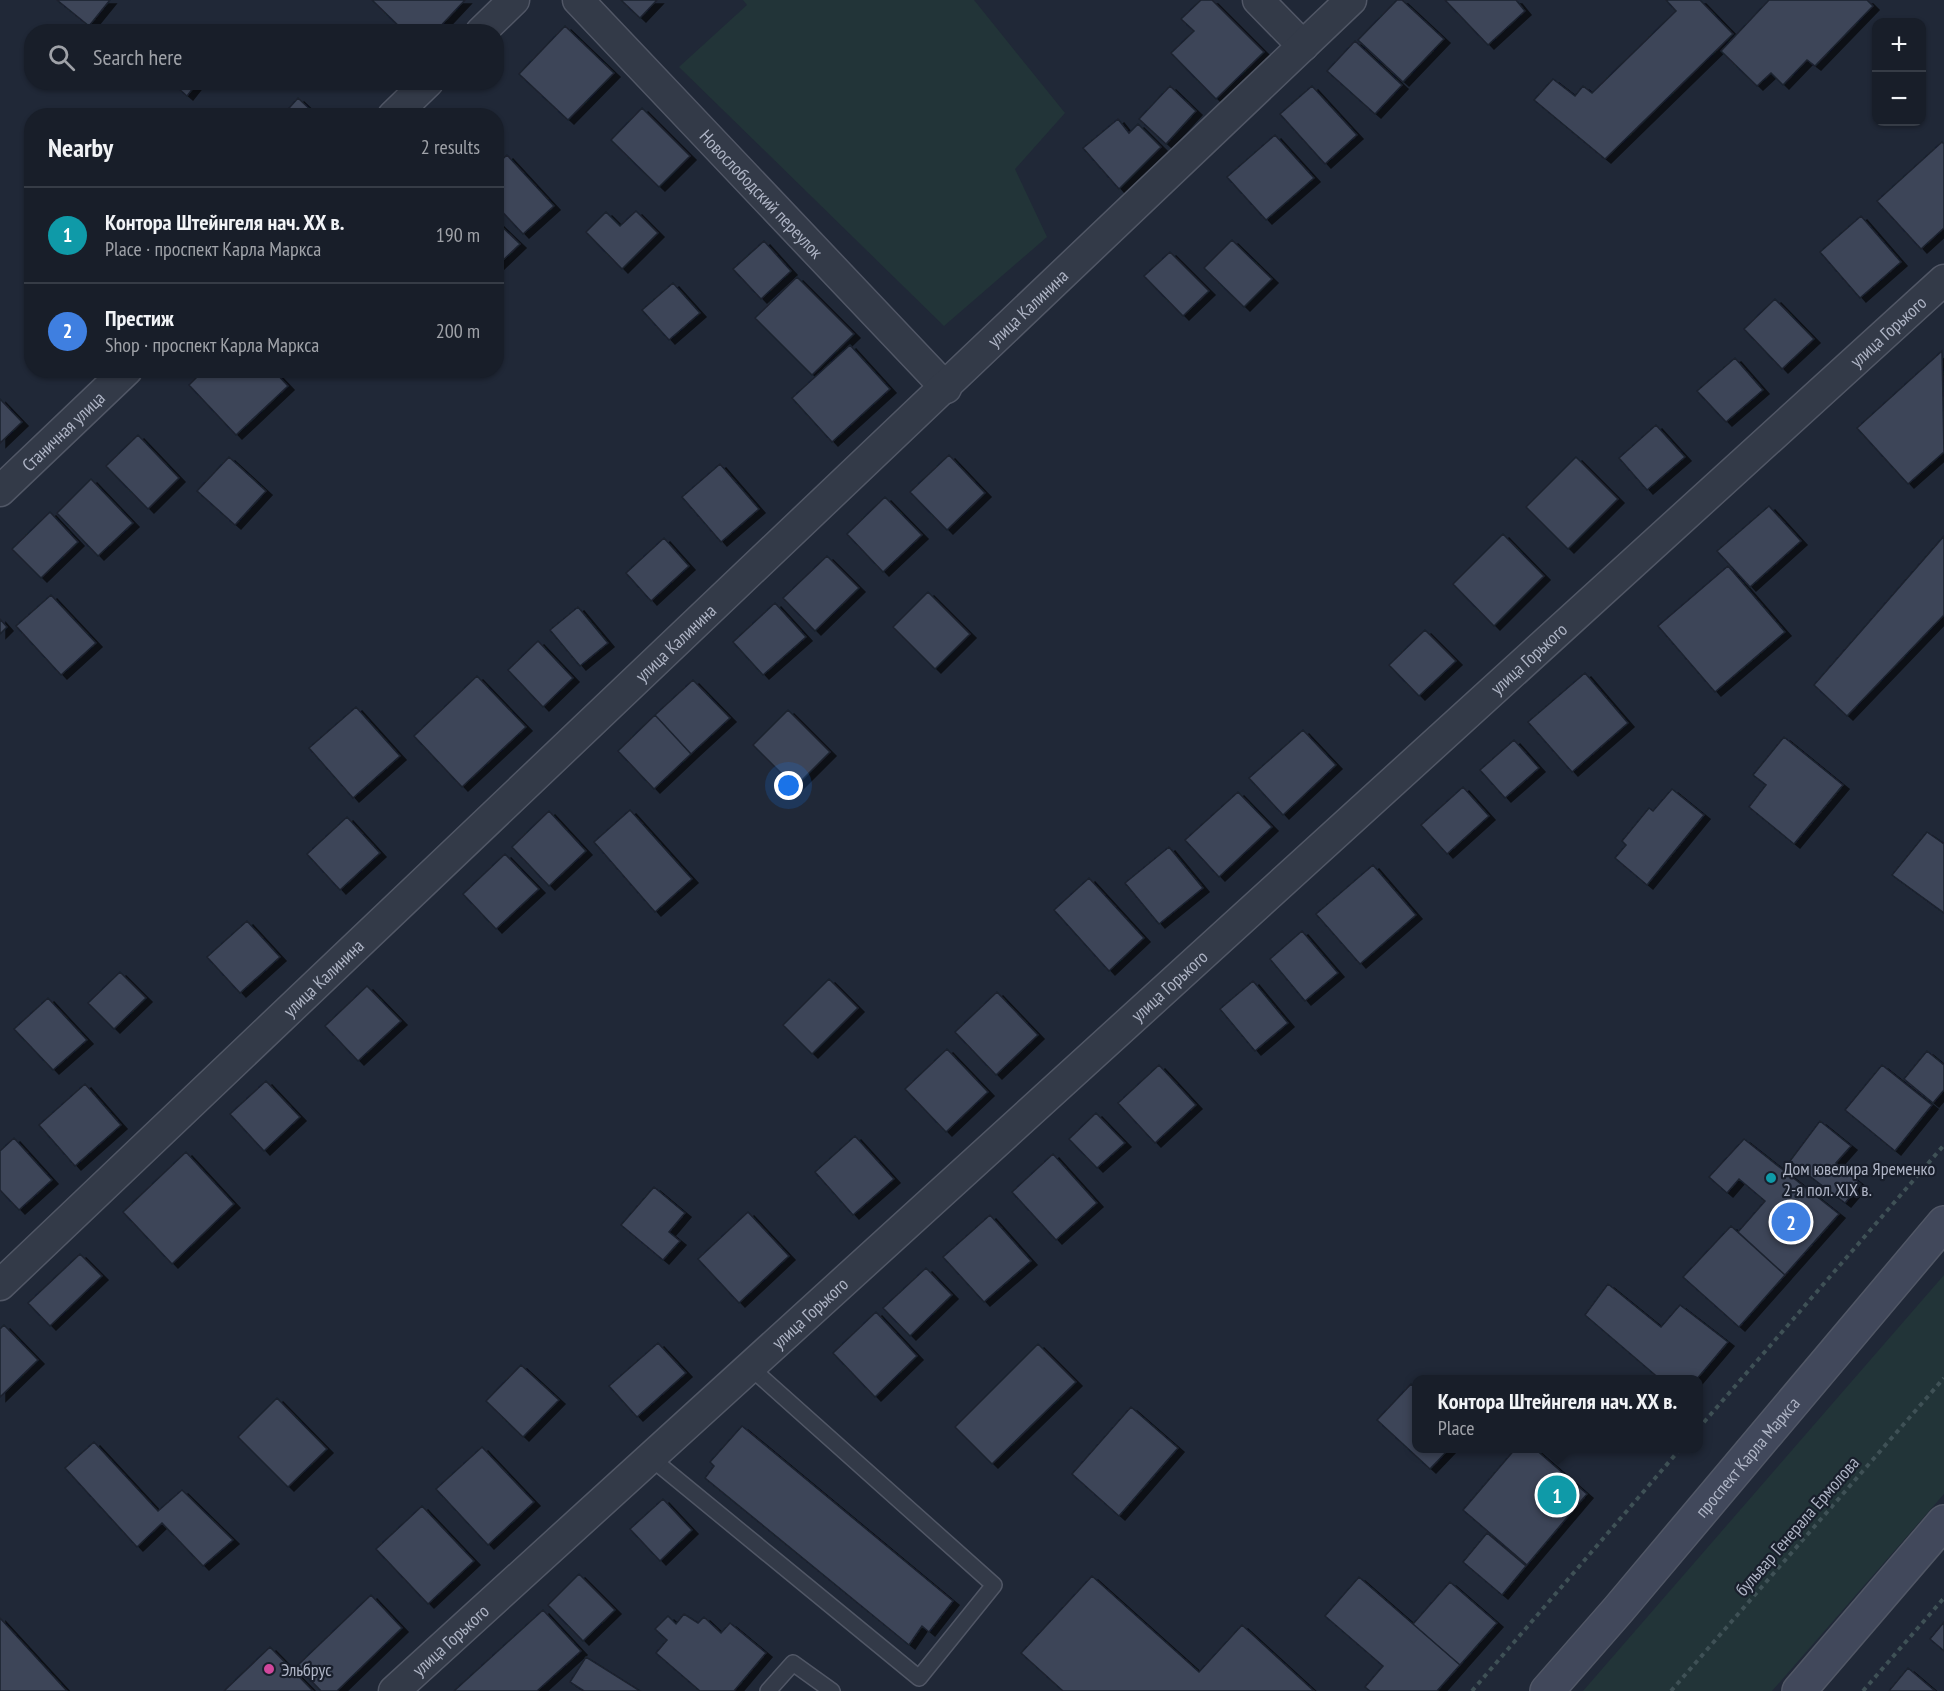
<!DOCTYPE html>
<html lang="en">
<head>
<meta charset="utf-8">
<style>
  :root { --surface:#181e29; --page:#252b35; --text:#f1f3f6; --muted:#9fa2a8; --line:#363c46; --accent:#d93025 }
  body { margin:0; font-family:"PT Sans Narrow",sans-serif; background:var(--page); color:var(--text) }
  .controls { position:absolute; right:18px; top:18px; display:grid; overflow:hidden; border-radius:12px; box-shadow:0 2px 4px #0004 }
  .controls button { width:54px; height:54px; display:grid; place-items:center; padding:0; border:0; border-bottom:2px solid var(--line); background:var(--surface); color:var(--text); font:30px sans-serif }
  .you { position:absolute; left:789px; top:786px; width:21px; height:21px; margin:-15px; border:4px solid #fff; border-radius:50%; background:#1a73e8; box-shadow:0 0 0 9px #1a73e833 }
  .badge { display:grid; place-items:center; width:39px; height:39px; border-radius:50%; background:var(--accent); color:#fff; font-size:20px; font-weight:700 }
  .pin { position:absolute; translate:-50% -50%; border:3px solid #fff; box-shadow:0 2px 6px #0006 }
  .popup { position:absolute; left:1412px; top:1375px; width:291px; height:78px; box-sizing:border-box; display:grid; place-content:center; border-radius:12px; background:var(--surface); filter:drop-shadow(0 2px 4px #0005); font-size:20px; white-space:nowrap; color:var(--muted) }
  .popup b { font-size:22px; color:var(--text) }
  .popup::after { content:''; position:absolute; left:50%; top:100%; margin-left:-12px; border:12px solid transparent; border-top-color:var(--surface) }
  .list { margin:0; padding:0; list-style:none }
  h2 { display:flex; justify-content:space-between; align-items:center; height:78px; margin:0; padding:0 24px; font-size:26px }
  h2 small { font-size:20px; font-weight:400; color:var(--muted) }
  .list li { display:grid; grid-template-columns:39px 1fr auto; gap:18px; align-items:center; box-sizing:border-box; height:96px; padding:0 24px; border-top:2px solid var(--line) }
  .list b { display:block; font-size:22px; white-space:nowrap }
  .list p { margin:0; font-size:20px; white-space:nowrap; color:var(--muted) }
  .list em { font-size:20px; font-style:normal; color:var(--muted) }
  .icon { flex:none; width:33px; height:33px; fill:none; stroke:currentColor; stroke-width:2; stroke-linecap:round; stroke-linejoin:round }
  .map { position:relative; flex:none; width:1944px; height:1691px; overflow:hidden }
  .search { position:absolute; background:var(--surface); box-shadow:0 2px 4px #0004; left:24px; top:24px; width:480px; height:66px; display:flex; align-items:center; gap:15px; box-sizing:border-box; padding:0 21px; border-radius:24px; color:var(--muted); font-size:22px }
  .panel { position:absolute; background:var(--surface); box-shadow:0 2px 4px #0004; left:24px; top:108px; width:480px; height:270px; border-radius:24px }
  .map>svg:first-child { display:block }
  .green { fill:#223438 }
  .building { fill:#3c4558; stroke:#1b212e; stroke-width:1.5; filter:url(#shadow) }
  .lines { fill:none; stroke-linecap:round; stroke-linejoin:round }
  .service-casing { stroke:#515766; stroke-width:18 }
  .minor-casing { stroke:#515766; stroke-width:33 }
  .secondary-casing { stroke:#515766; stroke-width:36 }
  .path { stroke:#3f5156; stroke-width:4; stroke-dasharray:4.5 4.5; stroke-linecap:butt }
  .service { stroke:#333a48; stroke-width:15 }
  .minor { stroke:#333a48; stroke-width:30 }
  .secondary { stroke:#41485b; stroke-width:33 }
  .culture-dot { fill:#0f9aa8; stroke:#191f2c; stroke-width:2 }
  .hotel-dot { fill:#d1479c; stroke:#191f2c; stroke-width:2 }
  .labels { text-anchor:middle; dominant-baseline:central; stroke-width:4.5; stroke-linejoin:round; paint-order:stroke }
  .street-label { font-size:18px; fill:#aeb4c5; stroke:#191f2c }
  .poi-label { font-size:18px; fill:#aeb4c5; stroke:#191f2c; text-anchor:start }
</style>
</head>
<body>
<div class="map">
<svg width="1944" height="1691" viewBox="0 0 1944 1691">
  <defs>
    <filter id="shadow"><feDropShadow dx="6" dy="4" stdDeviation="0" flood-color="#0009"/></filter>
  </defs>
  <rect width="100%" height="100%" fill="#202837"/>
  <path class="green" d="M743 0H974L1065 113 1015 169 1047 237 944 326 679 67 747 5Z
    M1944 1275V1494L1772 1691H1583Z"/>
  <path class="building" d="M57 0H110L89 26Z
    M372 0H465L435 32H405Z
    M621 0H657L640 18Z
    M1201 0H1212L1264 52 1216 99 1171 53 1194 31 1181 19Z
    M1397 0H1402L1444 39 1403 82 1358 40Z
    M1445 0H1516L1525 11 1488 45Z
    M1666 0H1700L1733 34 1605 159 1534 100 1553 79 1575 96 1583 86 1592 93 1676 11Z
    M1769 0H1867L1873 6 1815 66 1807 60 1783 85 1771 73 1757 86 1721 51Z
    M565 26 614 73 568 120 519 74Z
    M1355 41 1402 85 1375 114 1327 71Z
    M171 82H198L187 96Z
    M1170 86 1196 111 1166 144 1139 119Z
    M1312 86 1357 135 1325 164 1280 114Z
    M298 98 317 116H282Z
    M642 108 690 156 659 187 611 140Z
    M1118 119 1129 133 1138 124 1161 147 1119 189 1083 148Z
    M1275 135 1314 178 1266 220 1227 177Z
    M1942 142 1944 144V228L1921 249 1877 201Z
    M507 155 554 206 523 234 496 205V165Z
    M636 211 658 233 622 269 586 232 606 212 620 226Z
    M1861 216 1901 262 1860 298 1820 252Z
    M496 221 520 244 496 267Z
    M1232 240 1272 279 1244 307 1204 268Z
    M764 241 791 271 761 299 733 269Z
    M1170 252 1209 291 1183 316 1144 276Z
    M797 277 854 334 812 375 755 318Z
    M673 283 700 313 669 340 642 310Z
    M1775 299 1814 339 1782 369 1744 329Z
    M850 345 890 389 832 442 792 398Z
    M1942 351 1944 452 1908 484 1857 428Z
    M1735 358 1763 390 1726 422 1697 391Z
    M204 370H273L288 386 236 435 189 385Z
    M0 399 22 422 0 443Z
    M1656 425 1685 457 1647 490 1619 458Z
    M138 435 179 478 148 509 106 466Z
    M949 455 985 493 947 530 910 492Z
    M229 457 266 491 235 525 197 491Z
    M1576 457 1618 499 1568 549 1526 507Z
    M720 464 759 509 721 542 682 497Z
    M91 479 133 523 98 556 57 513Z
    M885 497 922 535 883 572 847 534Z
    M1769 506 1801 541 1750 587 1717 551Z
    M50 512 78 542 41 578 12 549Z
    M1503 534 1544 576 1494 626 1453 584Z
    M1944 536V615L1847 716 1814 685Z
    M664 538 689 566 651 601 626 573Z
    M827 556 859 588 815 631 783 598Z
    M1728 566 1785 632 1715 692 1658 626Z
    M928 592 970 634 935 669 893 627Z
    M51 595 96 643 61 675 16 626Z
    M775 603 806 637 763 675 733 642Z
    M578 607 608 643 580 666 550 630Z
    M0 619 7 627 0 634Z
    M1425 630 1456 661 1419 696 1389 665Z
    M538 641 573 678 543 707 508 670Z
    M1585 673 1628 723 1572 772 1528 722Z
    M477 676 526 727 462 787 414 736Z
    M693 680 730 718 691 754 655 715Z
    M356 707 400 756 353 798 309 748Z
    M788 710 830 752 795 787 753 745Z
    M655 715 691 754 654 789 618 751Z
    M1303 730 1336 765 1283 815 1249 778Z
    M1784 737 1843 785 1794 844 1749 807 1766 785 1753 775Z
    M1514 740 1539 768 1505 798 1480 770Z
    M1463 787 1489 816 1447 854 1421 825Z
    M1672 789 1704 815 1647 885 1615 858 1626 845 1622 841 1649 808 1653 811Z
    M1238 792 1272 827 1219 877 1185 840Z
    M630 810 692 879 655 912 594 842Z
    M549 811 586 851 549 886 512 847Z
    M347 817 380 853 340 890 307 854Z
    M1927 832 1944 844V913L1892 875Z
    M1169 847 1203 888 1159 924 1125 883Z
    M505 854 539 889 496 929 463 894Z
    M1373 865 1416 915 1360 964 1316 914Z
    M1089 878 1144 938 1109 971 1054 910Z
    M247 921 280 957 240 993 207 957Z
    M1302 931 1338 973 1305 1001 1270 959Z
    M120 972 146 998 114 1029 88 1003Z
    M829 979 858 1008 812 1054 783 1025Z
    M1253 981 1288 1023 1255 1051 1220 1009Z
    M367 986 401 1021 358 1061 325 1026Z
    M997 992 1038 1035 996 1075 955 1032Z
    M48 998 87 1040 53 1070 14 1029Z
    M947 1049 988 1092 946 1132 905 1089Z
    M1927 1051 1944 1065V1090L1933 1103 1904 1079Z
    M1159 1065 1196 1105 1155 1143 1118 1103Z
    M1882 1065 1932 1105 1895 1151 1845 1110Z
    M266 1081 300 1117 264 1151 230 1114Z
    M85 1084 121 1125 75 1166 39 1125Z
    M1096 1113 1125 1143 1097 1168 1069 1139Z
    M1820 1121 1851 1146 1836 1163 1861 1184 1845 1203 1790 1161Z
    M855 1136 894 1179 853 1215 815 1172Z
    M14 1138 52 1180 19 1210 0 1190V1151Z
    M1744 1139 1839 1214 1785 1275 1738 1232 1765 1201 1739 1179 1727 1193 1709 1177Z
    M186 1152 234 1204 172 1264 123 1212Z
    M1053 1154 1097 1203 1056 1240 1012 1192Z
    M654 1187 685 1213 669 1232 680 1241 663 1260 621 1225Z
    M748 1212 789 1256 739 1303 698 1259Z
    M990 1215 1031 1261 984 1302 943 1257Z
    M1731 1226 1785 1275 1739 1327 1683 1277Z
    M80 1254 102 1276 50 1326 28 1303Z
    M926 1268 952 1295 910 1336 883 1308Z
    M1608 1284 1661 1327 1680 1305 1728 1342 1696 1380H1661L1585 1315Z
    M876 1312 917 1356 875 1397 833 1353Z
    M4 1325 38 1360 0 1397V1329Z
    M658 1343 686 1373 637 1417 609 1386Z
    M1038 1344 1076 1382 992 1464 955 1427Z
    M521 1365 559 1400 523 1437 486 1401Z
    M1411 1384 1416 1389V1448H1450L1430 1469 1377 1420Z
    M277 1398 327 1449 288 1487 238 1437Z
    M1131 1407 1178 1448 1119 1516 1072 1474Z
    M742 1426 953 1601 929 1632 922 1626 909 1645 705 1478 714 1466 710 1462Z
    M94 1442 158 1511 182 1490 233 1540 203 1566 162 1523 137 1547 65 1468Z
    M482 1447 534 1502 488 1545 436 1489Z
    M1516 1448H1534L1587 1494 1527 1565 1463 1510Z
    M663 1499 692 1530 660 1561 630 1529Z
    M422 1506 474 1561 428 1604 376 1549Z
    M1487 1533 1526 1566 1502 1595 1463 1562Z
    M579 1574 615 1610 583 1641 548 1605Z
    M1092 1576 1199 1672 1242 1625 1314 1691H1063L1021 1653Z
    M1359 1577 1460 1665 1437 1691H1370L1365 1687 1383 1666 1325 1616Z
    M1450 1582 1497 1623 1460 1665 1413 1624Z
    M371 1595 402 1628 337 1691H321L297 1666Z
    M543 1610 581 1651 537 1691H454Z
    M684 1614 698 1623 704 1617 721 1633 730 1623 766 1653 734 1691H700L656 1653 667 1640 655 1629 668 1616 676 1624Z
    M0 1618 67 1691H0Z
    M1944 1622V1651L1930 1639Z
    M270 1647 313 1691H224Z
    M586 1657 640 1691H584L570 1682Z
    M1908 1668 1935 1691H1889Z"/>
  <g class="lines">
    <g class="service-casing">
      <path id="service" d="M651 1458 919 1678 994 1585 750 1367
        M768 1691 793 1663 832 1691"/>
    </g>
    <g class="minor-casing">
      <g id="minor">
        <path id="s1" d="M578 0 946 388"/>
        <path d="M1258 0 1303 46"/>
        <path d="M481 32 514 0"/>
        <path d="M393 116 428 82"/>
        <path id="s2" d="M0 491 127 370"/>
        <path id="s3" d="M0 1285 1351 0"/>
        <path id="s4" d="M394 1691 1944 280"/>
      </g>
    </g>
    <g class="secondary-casing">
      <g id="secondary">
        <path id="s5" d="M1547 1691 1618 1610 1944 1223"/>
        <path d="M1799 1691 1944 1522"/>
      </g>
    </g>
    <path class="path" d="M1698 1429 1944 1145
      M1472 1691 1681 1448
      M1671 1691 1944 1378
      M1863 1691 1944 1598"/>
    <use href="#service" class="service"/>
    <use href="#minor" class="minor"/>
    <use href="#secondary" class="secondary"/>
  </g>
  <circle class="culture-dot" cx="1771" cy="1178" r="6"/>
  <circle class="hotel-dot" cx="269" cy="1669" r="6"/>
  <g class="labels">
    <g class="street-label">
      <text stroke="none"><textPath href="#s1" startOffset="267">Новослободский переулок</textPath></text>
      <text stroke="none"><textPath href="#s3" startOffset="1418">улица Калинина</textPath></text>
      <text stroke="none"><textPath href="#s4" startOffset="2020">улица Горького</textPath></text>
      <text stroke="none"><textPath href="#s2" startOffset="87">Станичная улица</textPath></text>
      <text stroke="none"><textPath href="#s3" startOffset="932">улица Калинина</textPath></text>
      <text stroke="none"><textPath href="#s4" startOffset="1534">улица Горького</textPath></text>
      <text stroke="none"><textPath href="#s3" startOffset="446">улица Калинина</textPath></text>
      <text stroke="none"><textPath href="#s4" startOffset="1048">улица Горького</textPath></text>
      <text stroke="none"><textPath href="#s4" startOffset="562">улица Горького</textPath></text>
      <text stroke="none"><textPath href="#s5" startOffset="308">проспект Карла Маркса</textPath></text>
      <text transform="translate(1797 1526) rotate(-49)">бульвар Генерала Ермолова</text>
      <text stroke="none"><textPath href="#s4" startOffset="76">улица Горького</textPath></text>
    </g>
    <g class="poi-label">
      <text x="1783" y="1168">Дом ювелира Яременко<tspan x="1783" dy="21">2-я пол. XIX в.</tspan></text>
      <text x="281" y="1669">Эльбрус</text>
    </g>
  </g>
</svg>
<div class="controls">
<button>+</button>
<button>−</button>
</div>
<div class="you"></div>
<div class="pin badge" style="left:1557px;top:1495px;background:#0f9aa8">1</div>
<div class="popup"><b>Контора Штейнгеля нач. ХХ в.</b>Place</div>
<div class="pin badge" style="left:1791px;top:1222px;background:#3f7fe0">2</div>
<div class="search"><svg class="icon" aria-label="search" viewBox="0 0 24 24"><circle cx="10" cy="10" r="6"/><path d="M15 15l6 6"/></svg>Search here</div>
<section class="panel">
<h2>Nearby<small>2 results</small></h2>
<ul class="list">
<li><span class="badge" style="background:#0f9aa8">1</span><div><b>Контора Штейнгеля нач. ХХ в.</b><p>Place · проспект Карла Маркса</p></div><em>190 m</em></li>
<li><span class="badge" style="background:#3f7fe0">2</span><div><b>Престиж</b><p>Shop · проспект Карла Маркса</p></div><em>200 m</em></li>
</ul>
</section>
</div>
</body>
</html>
